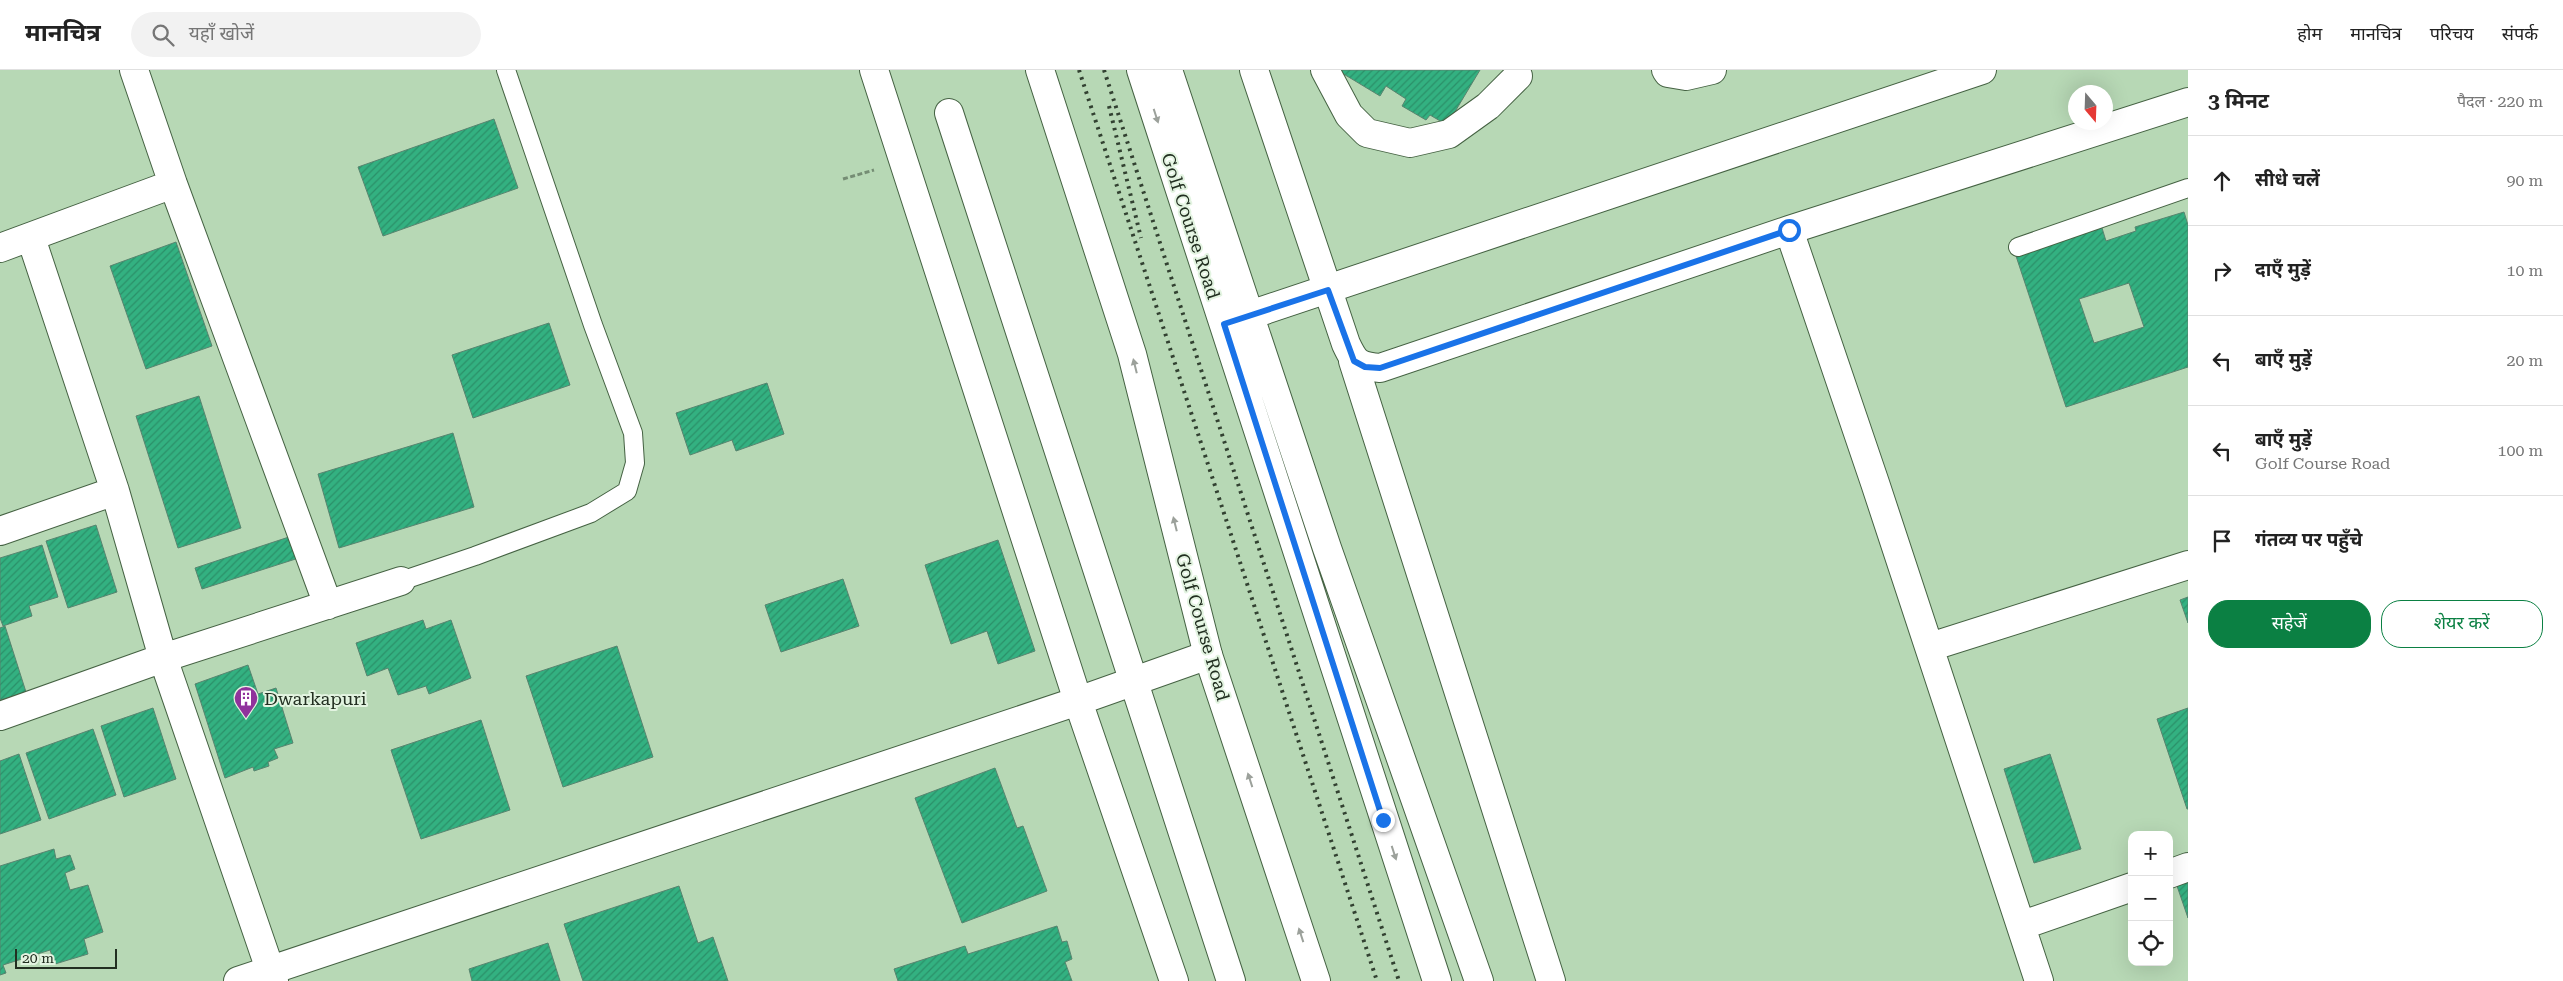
<!DOCTYPE html>
<html lang="hi">
<head>
<meta charset="utf-8">
<style>
  :root { --surface:#fff; --page:#f2f2f2; --text:#222; --muted:#767676; --line:#e0e0e0; --accent:#0b8043 }
  body { margin:0; font-family:"Roboto Serif","Noto Sans Devanagari",serif; background:var(--page); color:var(--text) }
  .controls { position:absolute; right:15px; bottom:15px; display:grid; overflow:hidden; border-radius:10px; box-shadow:0 5px 20px #0002 }
  .controls button { width:45px; height:45px; display:grid; place-items:center; padding:0; border:0; border-bottom:1px solid var(--line); background:var(--surface); color:var(--text); font:25px sans-serif }
  .compass { position:absolute; left:2068px; top:15px; width:45px; height:45px; border-radius:50%; background:var(--surface); box-shadow:0 5px 20px #0002; rotate:161deg }
  .scale { position:absolute; left:15px; bottom:12px; width:102px; box-sizing:border-box; padding-left:5px; border:2px solid #222f21; border-top:0; font-size:14px; line-height:18px; white-space:nowrap; color:#222f21; -webkit-text-stroke:4px #e3f4e1; paint-order:stroke }
  .stop { position:absolute; width:15px; height:15px; margin:-11px; border:4px solid #1a73e8; border-radius:50%; background:#fff }
  .stop.end { background:#1a73e8; border-color:#fff; box-shadow:0 1px 5px #0008 }
  .list { margin:0; padding:0; list-style:none }
  h2 { display:flex; justify-content:space-between; align-items:center; height:65px; margin:0; padding:0 20px; font-size:21px }
  h2 small { font-size:16px; font-weight:400; color:var(--muted) }
  .list li { display:grid; grid-template-columns:32px 1fr auto; gap:15px; align-items:center; box-sizing:border-box; height:90px; padding:0 20px; border-top:1px solid var(--line) }
  .list b { display:block; font-size:19px; white-space:nowrap }
  .list p { margin:0; font-size:16px; white-space:nowrap; color:var(--muted) }
  .list em { font-size:16px; font-style:normal; color:var(--muted) }
  .actions { display:flex; gap:10px; padding:15px 20px }
  .actions a { flex:1; padding:11px 0; border:1px solid var(--accent); border-radius:20px; text-align:center; font-size:18px; color:var(--accent) }
  .actions .main { background:var(--accent); color:#fff }
  .icon { flex:none; width:28px; height:28px; fill:none; stroke:currentColor; stroke-width:2; stroke-linecap:round; stroke-linejoin:round }
  .map { position:relative; flex:none; width:2188px; height:911px; overflow:hidden }
  header { display:flex; align-items:center; gap:30px; box-sizing:border-box; height:70px; padding:0 25px; background:var(--surface); border-bottom:1px solid var(--line) }
  header strong { font-size:24px }
  nav { display:flex; gap:28px; margin-inline-start:auto; font-size:18px }
  .search { width:350px; height:45px; background:var(--page); display:flex; align-items:center; gap:12px; box-sizing:border-box; padding:0 18px; border-radius:28px; color:var(--muted); font-size:19px }
  main { display:flex }
  aside { flex:1; background:var(--surface) }
  .map>svg:first-child { display:block }
  .building { fill:url(#building-hatch); stroke:#58846f; fill-rule:evenodd }
  .lines { fill:none; stroke-linecap:round; stroke-linejoin:round }
  .lane-casing { stroke:#456243; stroke-width:20 }
  .street-casing { stroke:#456243; stroke-width:30 }
  .secondary-casing { stroke:#456243; stroke-width:30 }
  .path { stroke:#758d74; stroke-width:3; stroke-dasharray:5 2.5; stroke-linecap:butt }
  .lane { stroke:#fff; stroke-width:18 }
  .street { stroke:#fff; stroke-width:28 }
  .secondary { stroke:#fff; stroke-width:28 }
  .rail { stroke:#324131; stroke-width:4; stroke-dasharray:2.5 5; stroke-linecap:butt }
  .oneway { fill:#9ca19b }
  .route { stroke:#1a73e8; stroke-width:6 }
  .labels { text-anchor:middle; dominant-baseline:central; stroke-width:4; stroke-linejoin:round; paint-order:stroke }
  .street-label { font-size:18px; fill:#222f21; stroke:#e3f4e1 }
  .poi-label { font-size:18px; fill:#222f21; stroke:#e3f4e1; text-anchor:start }
</style>
</head>
<body>
<header>
<strong>मानचित्र</strong>
<div class="search"><svg class="icon" aria-label="search" viewBox="0 0 24 24"><circle cx="10" cy="10" r="6"/><path d="M15 15l6 6"/></svg>यहाँ खोजें</div>
<nav><a>होम</a><a>मानचित्र</a><a>परिचय</a><a>संपर्क</a></nav>
</header>
<main>
<div class="map">
<svg width="2188" height="911" viewBox="0 0 2188 911">
  <defs>
    <pattern id="building-hatch" width="6" height="6" patternUnits="userSpaceOnUse" patternTransform="scale(1.25)"><rect width="6" height="6" fill="#33b181"/><path d="M-1 1l2-2M0 6l6-6M5 7l2-2" fill="none" stroke="#2b9069"/></pattern>
  </defs>
  <rect width="100%" height="100%" fill="#b7d8b5"/>
  <path class="building" d="M1337 0H1480L1447 55 1430 45 1426 50 1402 36 1406 29 1386 16 1380 26Z
    M494 49 518 118 383 166 358 97Z
    M2184 142 2188 155V297L2066 337 2016 186 2102 158 2106 171 2136 161 2135 157ZM2129 213 2144 257 2094 273 2079 229Z
    M176 172 212 276 146 299 110 196Z
    M549 253 570 315 473 348 452 285Z
    M767 313 784 364 736 381 732 370 690 385 676 343Z
    M199 326 241 458 178 478 136 346Z
    M453 363 474 437 339 478 318 404Z
    M96 455 117 522 68 538 46 471Z
    M298 464 305 486 202 519 195 498Z
    M998 470 1035 581 998 594 987 561 951 574 925 495Z
    M42 475 58 527 29 536 32 546 3 556 0 548V488Z
    M843 509 859 556 781 582 765 535Z
    M2188 527V553L2180 530Z
    M423 550 426 559 451 550 471 608 429 624 426 616 398 625 388 598 367 606 356 573Z
    M5 556 26 622 0 630V558Z
    M617 576 653 687 563 717 526 606Z
    M248 595 258 624 276 618 293 673 274 679 278 688 268 692 269 696 254 701 253 697 225 708 195 614Z
    M153 638 176 709 124 727 101 656Z
    M2188 638V739H2187L2157 649Z
    M481 650 510 740 421 769 391 680Z
    M93 659 116 725 49 749 26 683Z
    M19 684 41 750 0 764V691Z
    M2050 684 2081 779 2034 793 2004 699Z
    M995 698 1017 758 1023 756 1047 821 962 853 915 728Z
    M54 779 56 789 70 785 75 799 65 803 70 820 88 815 103 862 84 869 88 884 55 894 50 880 3 895 6 903 0 905V796Z
    M2188 809V848L2176 813Z
    M679 816 698 873 713 867 728 911H583L564 854Z
    M1057 856 1062 872 1067 871 1072 889 1065 892 1072 911H898L894 899 965 876 968 884Z
    M548 873 560 911H472L469 899Z"/>
  <g class="lines">
    <g class="lane-casing">
      <path id="lane" d="M2018 177 2188 118
        M401 511 475 486 591 443 627 421 635 393 633 363 593 255 506 0"/>
    </g>
    <g class="street-casing">
      <path id="street" d="M134 0 173 114 328 535
        M874 0 1078 631 1174 911
        M1254 0 1346 274C1355 293 1358 296 1380 298L1789 160 2188 32
        M1325 0 1349 45 1367 63 1410 73 1449 64 1488 36 1518 6
        M1666 0 1668 3 1686 6 1712 0
        M1789 160 1875 413 2039 911
        M31 168 115 421 163 588 274 911
        M0 178 173 114
        M1353 291 1551 911
        M0 461 115 421
        M1930 577 2188 495
        M0 646 163 588 401 511
        M2169 804 2188 797
        M2023 855 2132 817
        M238 911 1078 631 1208 585"/>
    </g>
    <g class="secondary-casing">
      <path id="secondary" d="M1040 0 1132 284 1208 585 1316 911
        M1141 0 1437 911
        M1168 0 1327 478 1479 911
        M949 43 1231 911
        M1232 251 1982 0"/>
    </g>
    <path class="path" d="M843 109 874 100"/>
    <use href="#lane" class="lane"/>
    <use href="#street" class="street"/>
    <use href="#secondary" class="secondary"/>
    <path class="rail" d="M1079 0 1377 911
      M1104 0 1399 911
      M1109 36 1141 168"/>
  </g>
  <defs><path id="oneway-solid" d="M-6-.8H1V-3.2L6.5 0L1 3.2V.8H-6Z" transform="scale(1.25)"/></defs>
  <g class="oneway">
    <use href="#oneway-solid" transform="translate(1156 46) rotate(72)"/>
    <use href="#oneway-solid" transform="translate(1135 296) rotate(-104)"/>
    <use href="#oneway-solid" transform="translate(1175 454) rotate(-104)"/>
    <use href="#oneway-solid" transform="translate(1250 710) rotate(-108)"/>
    <use href="#oneway-solid" transform="translate(1394 783) rotate(72)"/>
    <use href="#oneway-solid" transform="translate(1301 865) rotate(-108)"/>
  </g>
  <g class="lines">
    <path class="route" d="M1383 750 1224 254 1328 220 1354 291 1365 297 1380 298 1789 160"/>
  </g>
  <defs>
    <g id="building-pin" transform="scale(1.25)"><path d="M0 17L-7.5 6A9.5 9.5 0 1 1 7.5 6Z" fill="#90329c" stroke="#e3f4e1"/><path d="M-4-6H4V6H1V3H-1V6H-4ZM-2.5-4.3h1.7v1.8h-1.7ZM.8-4.3h1.7v1.8H.8ZM-2.5-1h1.7V.8h-1.7ZM.8-1h1.7V.8H.8Z" fill="#fff"/></g>
  </defs>
  <g fill-rule="evenodd">
    <use href="#building-pin" x="246" y="628"/>
  </g>
  <g class="labels">
    <g class="street-label">
      <text transform="translate(1191 156) rotate(72)">Golf Course Road</text>
      <text transform="translate(1203 557) rotate(74)">Golf Course Road</text>
    </g>
    <g class="poi-label">
      <text x="264" y="628">Dwarkapuri</text>
    </g>
  </g>
</svg>
<div class="controls">
<button>+</button>
<button>−</button>
<button><svg class="icon" aria-label="locate" viewBox="0 0 24 24"><circle cx="12" cy="12" r="6"/><path d="M12 2v4M12 18v4M2 12h4M18 12h4"/></svg></button>
</div>
<svg class="compass" viewBox="-18 -18 36 36"><path d="M0-13l5 13h-10z" fill="#e53935"/><path d="M0 13l5-13h-10z" fill="#767676"/></svg>
<div class="scale">20 m</div>
<div class="stop" style="left:1789px;top:160px"></div>
<div class="stop end" style="left:1383px;top:750px"></div>
</div>
<aside>
<h2>3 मिनट<small>पैदल · 220 m</small></h2>
<ul class="list">
<li><svg class="icon" aria-label="ahead" viewBox="0 0 24 24"><path d="M12 20V5M6 11l6-6 6 6"/></svg><div><b>सीधे चलें</b></div><em>90 m</em></li>
<li><svg class="icon" aria-label="right" viewBox="0 0 24 24"><path d="M7 20v-9h11M14 6l5 5-5 5"/></svg><div><b>दाएँ मुड़ें</b></div><em>10 m</em></li>
<li><svg class="icon" aria-label="left" viewBox="0 0 24 24"><path d="M17 20v-9H6M10 6l-5 5 5 5"/></svg><div><b>बाएँ मुड़ें</b></div><em>20 m</em></li>
<li><svg class="icon" aria-label="left" viewBox="0 0 24 24"><path d="M17 20v-9H6M10 6l-5 5 5 5"/></svg><div><b>बाएँ मुड़ें</b><p>Golf Course Road</p></div><em>100 m</em></li>
<li><svg class="icon" aria-label="arrive" viewBox="0 0 24 24"><path d="M6 21V4h12l-3 4 3 4H6"/></svg><div><b>गंतव्य पर पहुँचे</b></div></li>
</ul>
<div class="actions"><a class="main">सहेजें</a><a>शेयर करें</a></div>
</aside>
</main>
</body>
</html>
